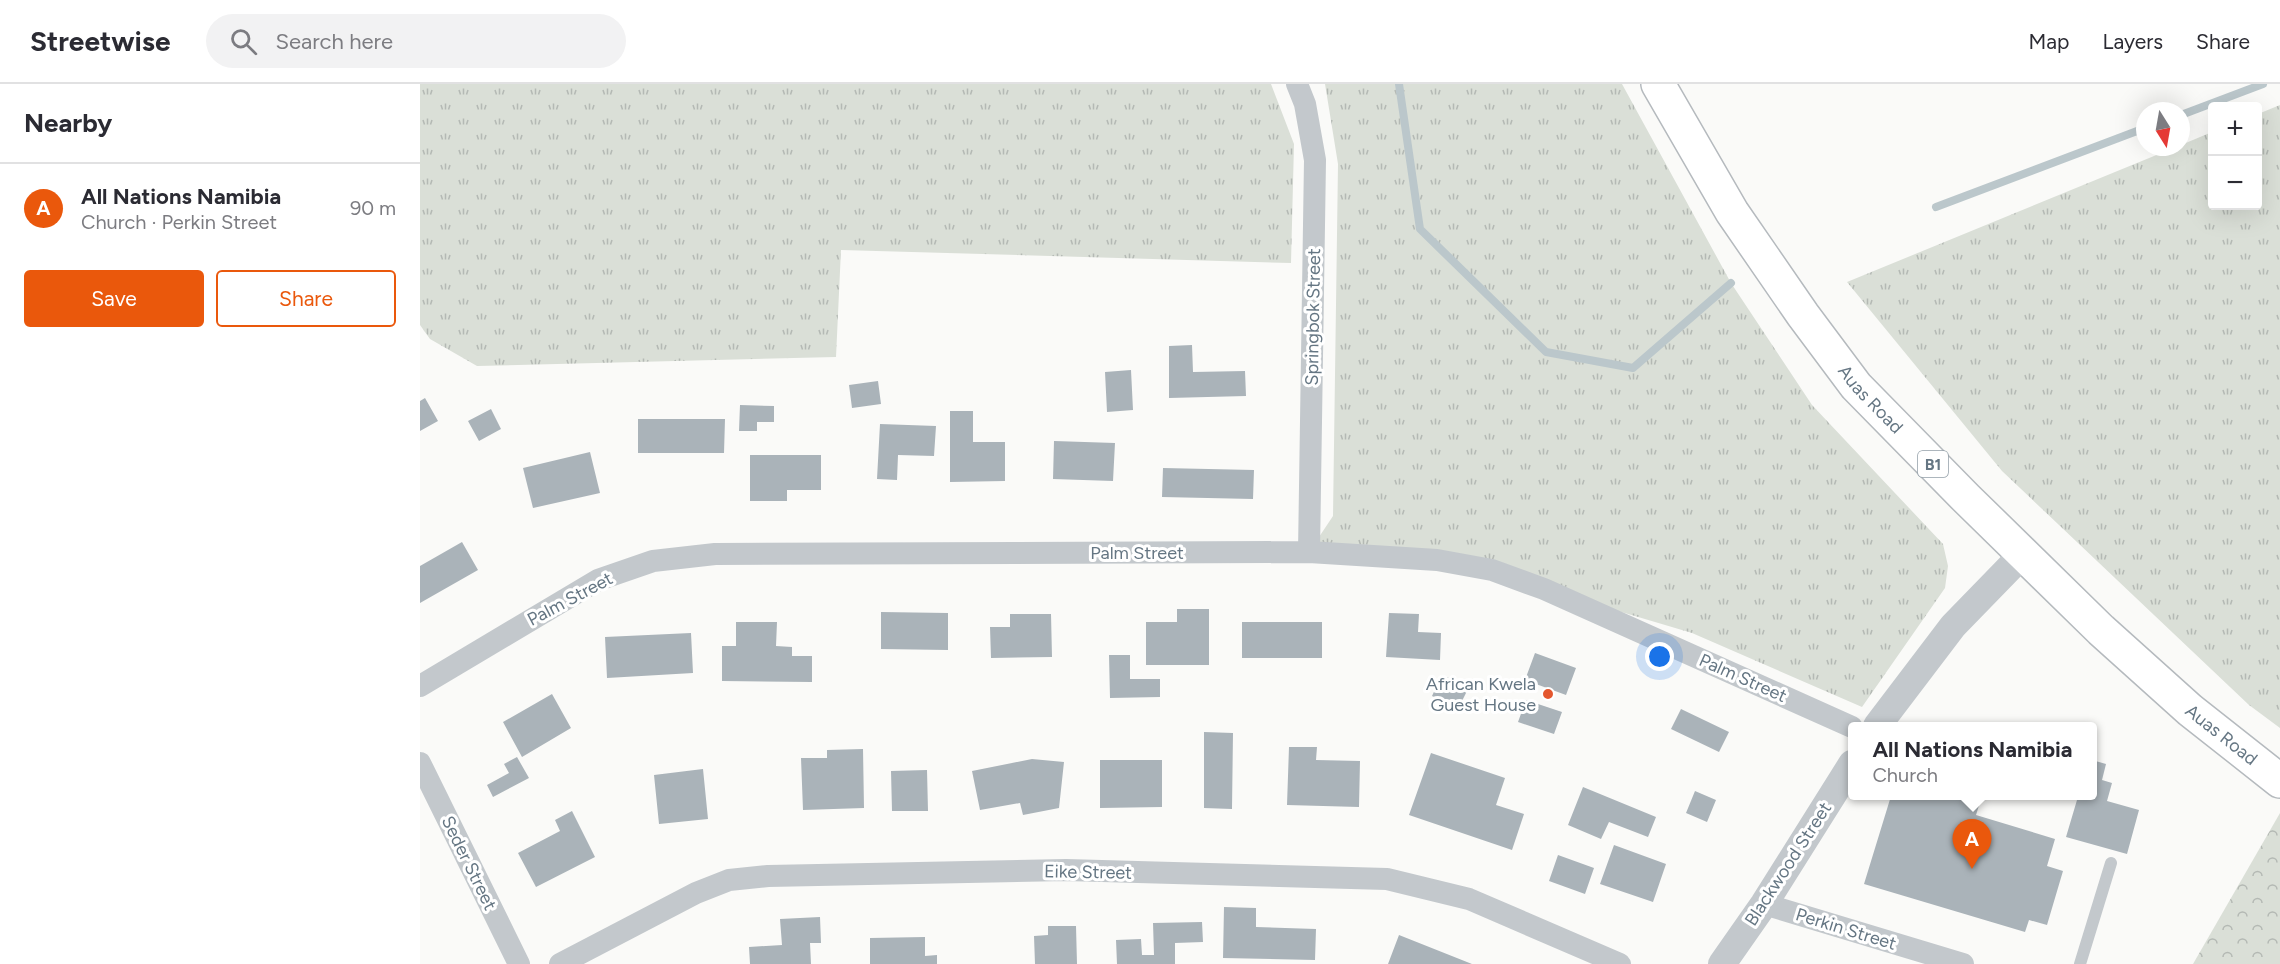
<!DOCTYPE html>
<html lang="en">
<head>
<meta charset="utf-8">
<style>
  :root { --surface:#fff; --page:#f2f2f3; --text:#2b2b33; --muted:#7c7c81; --line:#e1e1e2; --accent:#ea580c }
  body { margin:0; font-family:Figtree,sans-serif; background:var(--page); color:var(--text) }
  .controls { position:absolute; right:18px; top:18px; display:grid; overflow:hidden; border-radius:6px; box-shadow:0 6px 24px #0002 }
  .controls button { width:54px; height:54px; display:grid; place-items:center; padding:0; border:0; border-bottom:2px solid var(--line); background:var(--surface); color:var(--text); font:30px sans-serif }
  .compass { position:absolute; left:1716px; top:18px; width:54px; height:54px; border-radius:50%; background:var(--surface); box-shadow:0 6px 24px #0002; rotate:169deg }
  .you { position:absolute; left:1240px; top:573px; width:21px; height:21px; margin:-15px; border:4px solid #fff; border-radius:50%; background:#1a73e8; box-shadow:0 0 0 9px #1a73e833 }
  .badge { display:grid; place-items:center; width:39px; height:39px; border-radius:50%; background:var(--accent); color:#fff; font-size:20px; font-weight:700 }
  .pin { position:absolute; translate:-50% -50px; filter:drop-shadow(0 2px 3px #0008) }
  .pin::after { content:''; position:absolute; top:32px; width:21px; height:18px; background:inherit; clip-path:polygon(0 0,100% 0,50% 100%) }
  .popup { position:absolute; left:1428px; top:638px; width:249px; height:78px; box-sizing:border-box; display:grid; place-content:center; border-radius:6px; background:var(--surface); filter:drop-shadow(0 2px 4px #0005); font-size:20px; white-space:nowrap; color:var(--muted) }
  .popup b { font-size:22px; color:var(--text) }
  .popup::after { content:''; position:absolute; left:50%; top:100%; margin-left:-12px; border:12px solid transparent; border-top-color:var(--surface) }
  .list { margin:0; padding:0; list-style:none }
  h2 { display:flex; justify-content:space-between; align-items:center; height:78px; margin:0; padding:0 24px; font-size:26px }
  h2 small { font-size:20px; font-weight:400; color:var(--muted) }
  .list li { display:grid; grid-template-columns:39px 1fr auto; gap:18px; align-items:center; box-sizing:border-box; height:90px; padding:0 24px; border-top:2px solid var(--line) }
  .list b { display:block; font-size:22px; white-space:nowrap }
  .list p { margin:0; font-size:20px; white-space:nowrap; color:var(--muted) }
  .list em { font-size:20px; font-style:normal; color:var(--muted) }
  .actions { display:flex; gap:12px; padding:18px 24px }
  .actions a { flex:1; padding:14px 0; border:2px solid var(--accent); border-radius:6px; text-align:center; font-size:21px; color:var(--accent) }
  .actions .main { background:var(--accent); color:#fff }
  .icon { flex:none; width:33px; height:33px; fill:none; stroke:currentColor; stroke-width:2; stroke-linecap:round; stroke-linejoin:round }
  .map { position:relative; flex:none; width:1860px; height:880px; overflow:hidden }
  header { display:flex; align-items:center; gap:36px; box-sizing:border-box; height:84px; padding:0 30px; background:var(--surface); border-bottom:2px solid var(--line) }
  header strong { font-size:28px }
  nav { display:flex; gap:33px; margin-inline-start:auto; font-size:21px }
  .search { width:420px; height:54px; background:var(--page); display:flex; align-items:center; gap:15px; box-sizing:border-box; padding:0 21px; border-radius:33px; color:var(--muted); font-size:22px }
  main { display:flex }
  aside { flex:1; background:var(--surface) }
  .map>svg:first-child { display:block }
  .grass { fill:url(#grass-tufts) }
  .park { fill:url(#park-crowns) }
  .lines { fill:none; stroke-linecap:round; stroke-linejoin:round }
  .stream { stroke:#bbc7cb; stroke-width:8 }
  .building { fill:#aab3b9 }
  .primary-casing { stroke:#b5babe; stroke-width:36 }
  .service { stroke:#c3c8cc; stroke-width:12 }
  .minor { stroke:#c3c8cc; stroke-width:22 }
  .tertiary { stroke:#c3c8cc; stroke-width:28 }
  .primary { stroke:#fff; stroke-width:33 }
  .poi-dot { fill:#e4572e; stroke:#fff; stroke-width:2 }
  .labels { text-anchor:middle; dominant-baseline:central; stroke-width:6; stroke-linejoin:round; paint-order:stroke }
  .shield { fill:#fff; stroke:#939fa8; stroke-width:1.5 }
  .shield-label { font-size:16px; font-weight:bold; fill:#657683 }
  .street-label { font-size:18px; fill:#657683; stroke:#fff }
  .poi-label { font-size:18px; fill:#657683; stroke:#fff; text-anchor:end }
</style>
</head>
<body>
<header>
<strong>Streetwise</strong>
<div class="search"><svg class="icon" aria-label="search" viewBox="0 0 24 24"><circle cx="10" cy="10" r="6"/><path d="M15 15l6 6"/></svg>Search here</div>
<nav><a>Map</a><a>Layers</a><a>Share</a></nav>
</header>
<main>
<aside>
<h2>Nearby<small></small></h2>
<ul class="list">
<li><span class="badge">A</span><div><b>All Nations Namibia</b><p>Church · Perkin Street</p></div><em>90 m</em></li>
</ul>
<div class="actions"><a class="main">Save</a><a>Share</a></div>
</aside>
<div class="map">
<svg width="1860" height="880" viewBox="0 0 1860 880">
  <defs>
    <pattern id="grass-tufts" width="24" height="20" patternUnits="userSpaceOnUse" patternTransform="scale(1.5)"><rect width="24" height="20" fill="#dadfd7"/><path d="M3 7l-1-3M5 7V3M7 7l1-3M15 17l-1-3M17 17v-4M19 17l1-3" fill="none" stroke="#b4b9b4"/></pattern>
    <pattern id="park-crowns" width="20" height="18" patternUnits="userSpaceOnUse" patternTransform="scale(1.5)"><rect width="20" height="18" fill="#dadfd7"/><path d="M2 6a3 3 0 1 1 6 0M12 15a3 3 0 1 1 6 0" fill="none" stroke="#b4b9b4"/></pattern>
  </defs>
  <rect width="100%" height="100%" fill="#fafaf8"/>
  <path class="grass" d="M0 0H851L874 60 871 179 421 166 416 273 57 282 10 255 0 241Z
    M905 0H1202L1311 199 1392 321 1523 460 1528 482 1525 504 1442 623 1272 549 1124 505 1072 486 889 468 913 432 918 80Z
    M1860 21V644L1829 621 1582 387 1427 198 1756 63H1761V61L1792 48V122H1838V30Z"/>
  <path class="park" d="M1860 729V880H1773Z"/>
  <g class="lines">
    <path class="stream" d="M979 0 1000 145 1126 268 1213 284 1311 199
      M1761 31 1843 0
      M1516 123 1725 44"/>
  </g>
  <path class="building" d="M772 261 773 288 825 287 826 312 749 314V262Z
    M711 286 713 326 687 328 685 288Z
    M458 297 461 320 432 324 429 301Z
    M5 314 18 337 0 347V317Z
    M320 321 354 322V338H337V347H319Z
    M71 325 81 345 59 357 48 337Z
    M530 327H553V358H585V397L530 398Z
    M218 335H305L304 369H218Z
    M460 340 516 342 514 372 478 371 477 396 457 395Z
    M634 357 695 359 693 397 633 395Z
    M170 368 180 409 113 424 103 384Z
    M330 371H401V406H367V417H330Z
    M743 384 834 386 833 415 742 413Z
    M42 458 58 486 0 519V482Z
    M757 525H789V581H726V538H757Z
    M461 528 528 529V566L461 565Z
    M969 529 999 530 998 548 1021 549 1020 576 966 573Z
    M590 530H631L632 573 571 574 570 543H590Z
    M316 538H357L356 562 372 563V572H392V598L302 597V562H316Z
    M822 538H902V574H822Z
    M271 549 273 589 187 594 185 553Z
    M1115 569 1156 584 1146 611 1105 596Z
    M689 571H710V595H740V613L690 614Z
    M1022 591 1049 603 1038 625 1012 612Z
    M132 610 151 644 102 673 83 638Z
    M1106 616 1142 628 1134 650 1098 638Z
    M1261 625 1309 648 1299 668 1251 645Z
    M784 648 813 649 812 725 784 724Z
    M869 663H897L896 676 940 677 939 723 867 721Z
    M443 665 444 724 383 726 381 674H407V666Z
    M1011 669 1085 694 1076 721 1104 730 1092 766 989 731Z
    M97 673 109 694 73 713 67 701 89 689 84 680Z
    M612 675 644 678 639 724 603 731 600 719 560 726 552 687Z
    M680 676H742V723L680 724Z
    M1672 676 1686 680 1682 696 1692 699 1687 717 1719 726 1707 770 1646 753 1657 716 1644 712H1672Z
    M283 685 288 735 239 740 234 691Z
    M507 686 508 727H472L471 687Z
    M1163 703 1236 733 1228 753 1189 738 1181 755 1148 741Z
    M1275 707 1296 716 1287 738 1266 729Z
    M1471 712H1562L1556 731 1635 755 1627 782 1643 787 1627 841 1609 836 1605 848 1444 800Z
    M152 727 175 773 116 803 98 769 140 747 135 736Z
    M1194 761 1246 780 1233 818 1180 800Z
    M1138 771 1174 784 1165 810 1129 797Z
    M804 823 836 824V843L896 845 895 876 803 874Z
    M400 833 401 859H390L391 880H330L329 863 362 861 360 835Z
    M782 838 783 858 755 859V880H697L696 856 721 855 722 871H734L733 839Z
    M628 842H656L657 880H615L614 852 628 851Z
    M979 851 1052 880H968Z
    M505 853V872L517 871V880H450V854Z"/>
  <g class="lines">
    <g class="primary-casing">
      <g id="primary">
        <path id="s1" d="M1238 0 1312 128 1383 231 1436 302 1546 414 1681 546 1770 626 1860 697"/>
      </g>
    </g>
    <path class="service" d="M1660 880 1691 779"/>
    <path class="minor" d="M877 0 885 20 895 76 889 468
      M0 602 178 496 233 477 295 470 889 468 1017 476 1072 486 1124 505 1432 643
      M0 679 99 880
      M1344 820 1543 880
      M140 880 276 809 309 796 348 792 646 786 967 795 1049 815 1200 880"/>
    <path class="tertiary" d="M1457 642 1533 542 1603 470
      M1302 880 1344 820 1432 680"/>
    <use href="#primary" class="primary"/>
  </g>
  <circle class="poi-dot" cx="1128" cy="610" r="6"/>
  <g class="labels">
    <rect class="shield" x="1498" y="367" width="30" height="26" rx="4.5"/>
    <g class="shield-label">
      <text x="1513" y="380">B1</text>
    </g>
    <g class="street-label">
      <text transform="translate(893 233) rotate(-89)">Springbok Street</text>
      <text stroke="none"><textPath href="#s1" startOffset="381">Auas Road</textPath></text>
      <text x="717" y="469">Palm Street</text>
      <text transform="translate(150 515) rotate(-28)">Palm Street</text>
      <text transform="translate(1323 594) rotate(24)">Palm Street</text>
      <text stroke="none"><textPath href="#s1" startOffset="867">Auas Road</textPath></text>
      <text transform="translate(49 779) rotate(64)">Seder Street</text>
      <text transform="translate(1368 780) rotate(-57)">Blackwood Street</text>
      <text transform="translate(668 788) rotate(1)">Eike Street</text>
      <text transform="translate(1426 845) rotate(17)">Perkin Street</text>
    </g>
    <g class="poi-label">
      <text x="1116" y="600">African Kwela<tspan x="1116" dy="21">Guest House</tspan></text>
    </g>
  </g>
</svg>
<div class="controls">
<button>+</button>
<button>−</button>
</div>
<svg class="compass" viewBox="-18 -18 36 36"><path d="M0-13l5 13h-10z" fill="#e53935"/><path d="M0 13l5-13h-10z" fill="#7c7c81"/></svg>
<div class="you"></div>
<div class="pin badge" style="left:1552px;top:785px">A</div>
<div class="popup"><b>All Nations Namibia</b>Church</div>
</div>
</main>
</body>
</html>
